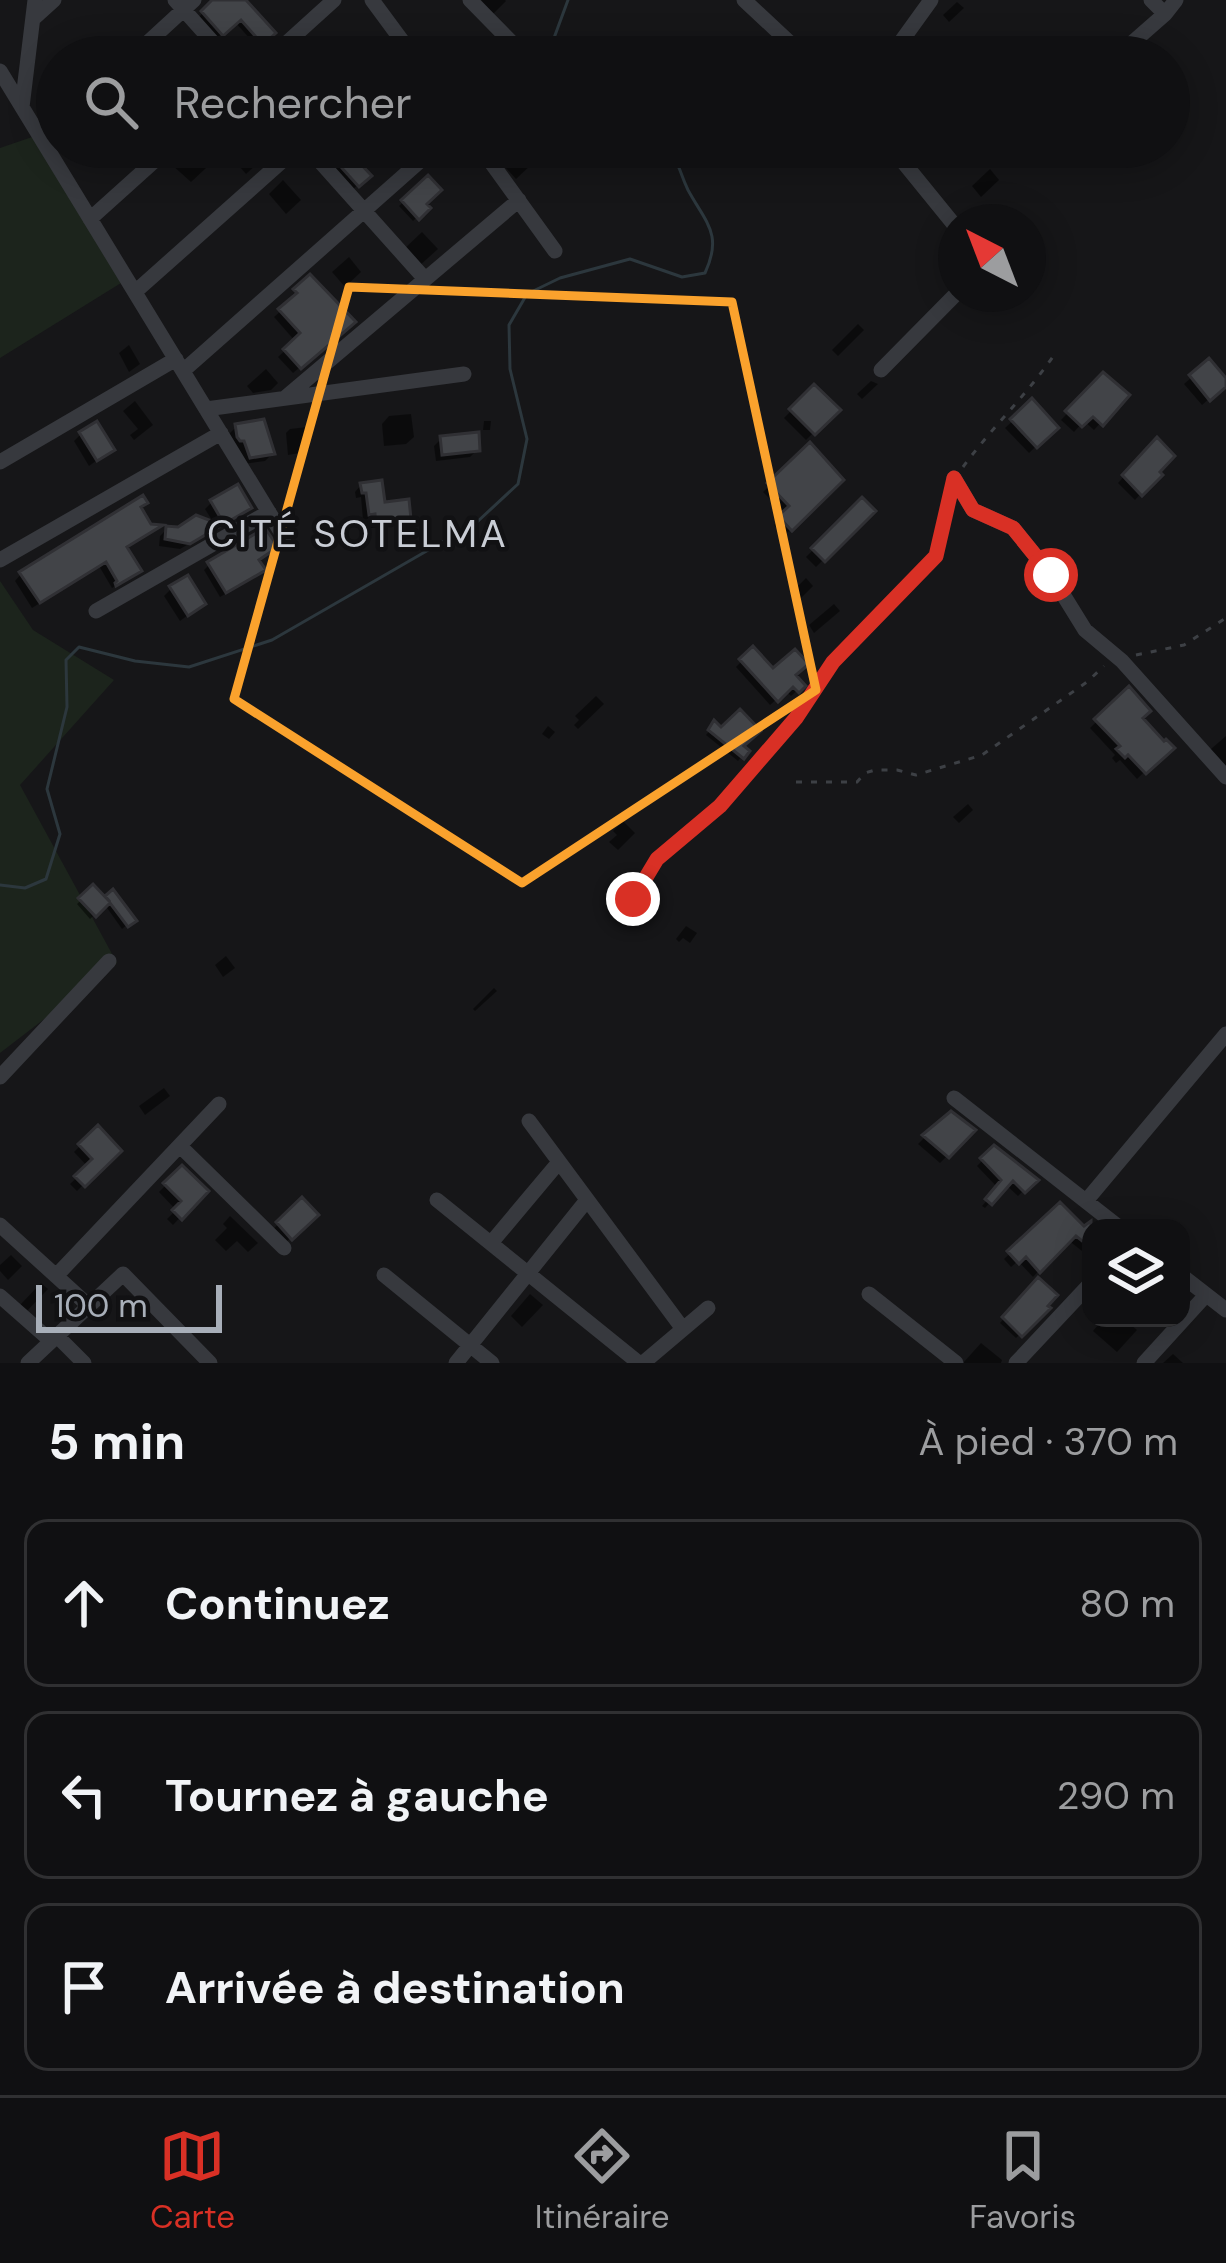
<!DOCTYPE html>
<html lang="fr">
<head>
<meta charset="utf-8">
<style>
  :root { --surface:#101012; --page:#1e1e20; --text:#f1f3f6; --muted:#9c9d9f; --line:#303032; --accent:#d93025 }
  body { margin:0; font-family:"DM Sans",sans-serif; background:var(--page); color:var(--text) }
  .controls { position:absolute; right:36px; bottom:36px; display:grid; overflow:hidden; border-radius:24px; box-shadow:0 6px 30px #0003 }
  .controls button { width:108px; height:108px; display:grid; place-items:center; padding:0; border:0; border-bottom:3px solid var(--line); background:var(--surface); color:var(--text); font:60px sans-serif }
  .compass { position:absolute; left:938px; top:204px; width:108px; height:108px; border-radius:50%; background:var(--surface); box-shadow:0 6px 30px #0003; rotate:318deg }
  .scale { position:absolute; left:36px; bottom:30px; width:186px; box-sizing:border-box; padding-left:12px; border:6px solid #a8afb9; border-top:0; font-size:33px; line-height:42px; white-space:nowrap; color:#a8afb9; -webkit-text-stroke:9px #111113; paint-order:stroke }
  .stop { position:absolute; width:36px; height:36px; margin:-27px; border:9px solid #d93025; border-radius:50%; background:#fff }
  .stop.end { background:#d93025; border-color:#fff; box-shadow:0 3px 12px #0008 }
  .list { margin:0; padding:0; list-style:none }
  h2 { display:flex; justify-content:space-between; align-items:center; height:156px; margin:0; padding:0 48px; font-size:51px }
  h2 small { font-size:39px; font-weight:400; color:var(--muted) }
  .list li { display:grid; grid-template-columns:78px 1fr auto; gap:36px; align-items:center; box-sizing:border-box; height:168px; margin:0 24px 24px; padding:0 24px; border:3px solid var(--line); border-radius:24px }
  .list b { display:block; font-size:45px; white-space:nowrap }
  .list em { font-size:39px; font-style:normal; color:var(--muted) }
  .icon { flex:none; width:66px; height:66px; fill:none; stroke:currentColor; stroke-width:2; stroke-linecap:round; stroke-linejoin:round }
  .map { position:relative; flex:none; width:1226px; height:1363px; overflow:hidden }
  .search { position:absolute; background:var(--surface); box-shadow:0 6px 30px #0003; left:36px; right:36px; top:36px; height:132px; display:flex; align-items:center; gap:30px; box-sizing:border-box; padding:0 42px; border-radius:66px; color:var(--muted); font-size:45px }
  .sheet { height:732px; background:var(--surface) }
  nav { display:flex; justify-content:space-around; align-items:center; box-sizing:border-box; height:168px; border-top:3px solid var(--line); background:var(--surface); font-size:33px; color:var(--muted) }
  nav a { display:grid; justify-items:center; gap:6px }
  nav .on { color:var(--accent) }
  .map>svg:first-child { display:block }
  .green { fill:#1c241c }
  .shadow { fill:#0007 }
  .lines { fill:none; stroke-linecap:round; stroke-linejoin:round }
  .stream { stroke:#2c373d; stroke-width:3 }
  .building { fill:#424448; stroke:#303034; stroke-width:3 }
  .path { stroke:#3d4045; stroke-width:3; stroke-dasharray:6 9; stroke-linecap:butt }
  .minor { stroke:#37393e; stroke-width:15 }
  .route { stroke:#d93025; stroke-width:15 }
  .marked { fill:none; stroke:#faa22d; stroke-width:9; stroke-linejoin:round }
  .labels { text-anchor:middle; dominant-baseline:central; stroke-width:9; stroke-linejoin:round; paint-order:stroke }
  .neighbourhood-label { font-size:39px; letter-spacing:3px; fill:#c9cdd5; stroke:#111113 }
</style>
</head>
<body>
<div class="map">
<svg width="1226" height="1363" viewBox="0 0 1226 1363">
  <rect width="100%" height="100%" fill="#161618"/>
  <path class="green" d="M35 136 121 283 0 358V148Z
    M0 581 33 630 114 680 20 785 117 963 0 1053Z"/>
  <path class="shadow" d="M215 0H242L272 33 257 47 235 22 217 38 199 17Z
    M481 0H505L506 1 493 14Z
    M957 2 964 8 949 22 943 15Z
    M314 39 316 41 301 57H293Z
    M187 147 206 168 191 182 172 165Z
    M245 147H276L246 174 233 159Z
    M319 147H364L352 159 368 176 352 190 316 150Z
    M522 150 533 163 516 179 504 166Z
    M990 169 999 180 981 197 972 186Z
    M428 179 423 204 427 208 413 221 399 206Z
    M283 180 301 200 286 214 269 194Z
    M422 232 438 249 418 267 403 250Z
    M349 257 361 272 345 287 332 272Z
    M310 278 346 328 293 373 278 357 295 341 274 317 292 301 289 298Z
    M858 324 864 330 838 356 832 350Z
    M129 345 140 364 129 372 119 353Z
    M1209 362 1226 384 1202 405 1184 384Z
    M266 369 278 383 271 390 253 393 247 386Z
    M1103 376 1126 395 1094 430 1084 421 1074 432 1061 420Z
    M871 381 878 384 862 399 857 394Z
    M814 388 836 410 806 440 784 418Z
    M135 401 153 425 134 440 130 435 138 429 123 411Z
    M1032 403 1055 428 1029 453 1005 428Z
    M411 414 414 437 406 444 384 446 382 424 389 416Z
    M484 421H491L490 430H483Z
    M236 427 272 454 265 461 243 464 229 434Z
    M307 427 310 448 306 452 288 455 286 433 290 429Z
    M81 434 111 450 89 466 74 441Z
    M441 439 477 450 470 457 436 461 434 446Z
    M1157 441 1156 472 1158 475 1135 500 1118 483Z
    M810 446 840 480 784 536 774 525 785 514 763 492Z
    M361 485 383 505 408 518 402 524 371 528 370 519 363 520 361 497 356 498 355 492Z
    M862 501 872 511 816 567 806 557Z
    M212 502 248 507 241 514 180 549 159 546 160 536 167 529 215 525 205 509Z
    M139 509 150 527 157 528 125 549 138 571 131 577 112 588 99 566 32 608 15 581 21 574Z
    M256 561 257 575 220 597 204 570 209 565Z
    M806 578 813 586 800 599 793 591Z
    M171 589 203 604 180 621 164 596Z
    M834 604 840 611 814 633 809 625Z
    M753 650 773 672 792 676 802 686 791 696 786 691 770 705 736 667Z
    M1128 691 1139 719 1170 747 1137 779 1120 760 1116 763 1112 758 1115 755 1090 728Z
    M596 696 604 704 578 729 574 725 579 720 575 716Z
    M714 725 746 751 738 761 706 735Z
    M548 726 555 732 549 739 542 734Z
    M1226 736V780L1204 755Z
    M968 804 973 810 959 823 953 817Z
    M623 821 635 833 618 850 609 842 617 835 613 831Z
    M93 889 105 901 113 893 133 920 122 929 105 905 90 919 77 904Z
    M686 926 697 933 690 943 683 938 679 942 676 939Z
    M226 956 235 968 223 977 215 965Z
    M494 988 497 991 475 1011 473 1009Z
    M164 1088 170 1096 145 1115 139 1106Z
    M97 1129 117 1151 77 1191 70 1184 88 1167 74 1152Z
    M972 1131 940 1163 918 1144 930 1132Z
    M994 1149 1034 1180 1018 1196 1006 1185 985 1208 982 1206 998 1188 977 1166Z
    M182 1169 205 1191 173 1225 167 1219 176 1210 159 1192Z
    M302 1202 315 1215 284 1244 271 1231Z
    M1060 1206 1084 1230H1091V1258L1068 1240 1033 1277 1018 1261 1011 1267 1004 1259Z
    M230 1216 258 1243 248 1252 237 1241 226 1251 215 1240 227 1228 223 1224Z
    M11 1255 22 1266 8 1280 0 1271V1265Z
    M1038 1281 1047 1308 1016 1338 1000 1323Z
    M41 1283 48 1289 27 1311 20 1305Z
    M530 1294 543 1305 522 1327 511 1316Z
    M1104 1318H1123L1137 1330 1117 1352 1093 1331Z
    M981 1343 1002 1360 1001 1363H963Z
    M1173 1354 1183 1363H1163Z"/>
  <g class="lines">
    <path class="stream" d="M547 57 568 0
      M0 885 25 888 46 879 60 834 47 789 67 707 66 660 79 647 135 661 189 667 272 640 477 522 518 484 527 439 510 369 509 325 527 294 560 278 630 259 682 277 705 273C723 234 706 223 688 190 678 169 682 166 664 147"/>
  </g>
  <path class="building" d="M212 0H246L276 33 263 45 241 20 223 36 201 11Z
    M323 147H368L356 159 372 176 359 187Z
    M428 175 442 190 427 204 431 208 419 220 401 200Z
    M310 274 356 322 301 369 283 349 300 333 278 309 297 293 293 289Z
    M1209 358 1226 378V387L1210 401 1189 375Z
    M1103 372 1130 395 1103 426 1093 417 1082 427 1065 411Z
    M814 384 841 410 815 435 789 409Z
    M1032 398 1059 428 1037 448 1010 419Z
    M264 419 275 454 250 458 244 441H240L237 437 235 424Z
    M97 421 115 450 97 461 79 432Z
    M479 432 480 451 442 455 440 436Z
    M1157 437 1175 456 1160 472 1163 475 1142 496 1122 475Z
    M810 442 844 480 792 531 778 516 789 506 767 483Z
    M382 480 385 502 409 499 411 519 376 523 375 514 369 515 366 493H362L360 483Z
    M238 484 252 508 224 524 210 500Z
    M143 495 148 503 141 507 151 524 163 525 127 547 142 571 116 586 115 583 117 581 106 562 40 603 19 572Z
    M862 497 876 511 825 562 811 548Z
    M196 515 222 525 190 544 165 539 166 526 178 527Z
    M265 528 278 547 259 560 266 570 226 593 207 562Z
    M188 575 206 604 188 616 169 586Z
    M753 646 773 668 795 649 809 664 796 675 806 686 799 693 793 687 778 702 739 659Z
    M1129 686 1151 711 1143 718 1164 741 1166 739 1175 748 1146 774 1128 755 1125 758 1116 749 1120 746 1094 719Z
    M740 709 761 731 744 746 750 751 744 759 708 730 714 720 721 727Z
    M93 884 110 902 105 896 113 889 137 921 128 927 110 903 96 917 78 898Z
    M951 1111 976 1130 949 1158 922 1135Z
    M98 1125 122 1151 85 1187 74 1176 92 1159 78 1144Z
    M994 1145 1039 1180 1025 1193 1013 1181 992 1205 985 1199 1001 1180 980 1158Z
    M182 1165 209 1191 182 1220 172 1210 181 1201 163 1183Z
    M302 1197 319 1215 292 1240 276 1222Z
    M1060 1202 1084 1226 1091 1221V1248L1076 1236 1040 1273 1026 1257 1019 1264 1007 1251Z
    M1038 1277 1058 1295 1048 1306 1051 1308 1022 1337 1002 1317Z"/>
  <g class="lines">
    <path class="path" d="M963 467C992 427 1029 393 1056 352
      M1136 655 1184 645 1226 618
      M796 782H857L865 773 875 770H897L916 775 982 755 1087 682 1104 666
      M633 899 657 859 720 806 796 718 833 661 936 556 950 497"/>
    <path class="minor" d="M175 0 226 57
      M372 0 414 57
      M470 0 526 57
      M744 0 805 57
      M1151 0 1165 14
      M33 19 54 0
      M132 57 194 0
      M271 57 334 0
      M890 57 931 0
      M1116 57 1165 14 1176 0
      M0 71 284 537
      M22 107 35 0
      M307 147 425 279
      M480 147 555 251
      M891 147 956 227
      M90 219 170 147
      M135 292 298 147
      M1006 294 1011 299
      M881 370 956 294
      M183 371 436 147
      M286 397 519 200
      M206 409 464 374
      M0 462 176 359
      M954 478 973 510 1013 528 1051 575 1085 630 1122 661 1226 777
      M0 560 221 433
      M96 611 269 512
      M0 1077 109 961
      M954 1098 1120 1228
      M529 1121 683 1329
      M180 1146 284 1248
      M437 1200 639 1363
      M1086 1201 1226 1034
      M0 1225 89 1306
      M491 1243 559 1162
      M384 1275 492 1363
      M1181 1275 1226 1310
      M56 1276 219 1104
      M869 1294 956 1363
      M0 1296 51 1341
      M57 1336 84 1363
      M28 1363 123 1274 210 1363
      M456 1363 587 1200
      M643 1363 708 1308
      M1016 1363 1091 1283
      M1144 1363 1206 1295"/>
  </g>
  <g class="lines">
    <path class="route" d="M633 899 657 859 720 806 796 718 833 662 936 556 954 478 973 510 1013 528 1051 575"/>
  </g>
  <path class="marked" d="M349 287 732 302 816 690 522 883 234 699Z"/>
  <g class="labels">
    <g class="neighbourhood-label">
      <text x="358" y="533">CITÉ SOTELMA</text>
    </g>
  </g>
</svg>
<div class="controls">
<button><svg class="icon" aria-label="layers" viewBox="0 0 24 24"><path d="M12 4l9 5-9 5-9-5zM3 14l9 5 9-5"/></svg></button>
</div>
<svg class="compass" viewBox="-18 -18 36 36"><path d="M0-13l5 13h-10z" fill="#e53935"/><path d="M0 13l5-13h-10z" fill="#9c9d9f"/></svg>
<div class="scale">100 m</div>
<div class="stop" style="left:1051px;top:575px"></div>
<div class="stop end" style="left:633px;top:899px"></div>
<div class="search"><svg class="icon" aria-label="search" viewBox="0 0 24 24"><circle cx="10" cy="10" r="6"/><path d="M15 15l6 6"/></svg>Rechercher</div>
</div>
<section class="sheet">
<h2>5 min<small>À pied · 370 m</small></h2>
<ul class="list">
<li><svg class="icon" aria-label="ahead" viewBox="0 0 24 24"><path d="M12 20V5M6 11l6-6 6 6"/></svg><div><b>Continuez</b></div><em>80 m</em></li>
<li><svg class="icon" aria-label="left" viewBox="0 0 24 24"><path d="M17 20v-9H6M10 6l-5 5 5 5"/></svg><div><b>Tournez à gauche</b></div><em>290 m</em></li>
<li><svg class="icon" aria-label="arrive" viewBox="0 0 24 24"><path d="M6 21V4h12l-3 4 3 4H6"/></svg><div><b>Arrivée à destination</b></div></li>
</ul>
</section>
<nav>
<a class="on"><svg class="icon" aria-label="map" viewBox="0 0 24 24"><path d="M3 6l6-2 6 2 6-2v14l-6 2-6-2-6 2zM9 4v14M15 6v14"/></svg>Carte</a>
<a><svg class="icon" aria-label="directions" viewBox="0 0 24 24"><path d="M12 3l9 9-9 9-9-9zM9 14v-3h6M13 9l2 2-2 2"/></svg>Itinéraire</a>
<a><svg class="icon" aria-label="saved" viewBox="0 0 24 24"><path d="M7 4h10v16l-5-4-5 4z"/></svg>Favoris</a>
</nav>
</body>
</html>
